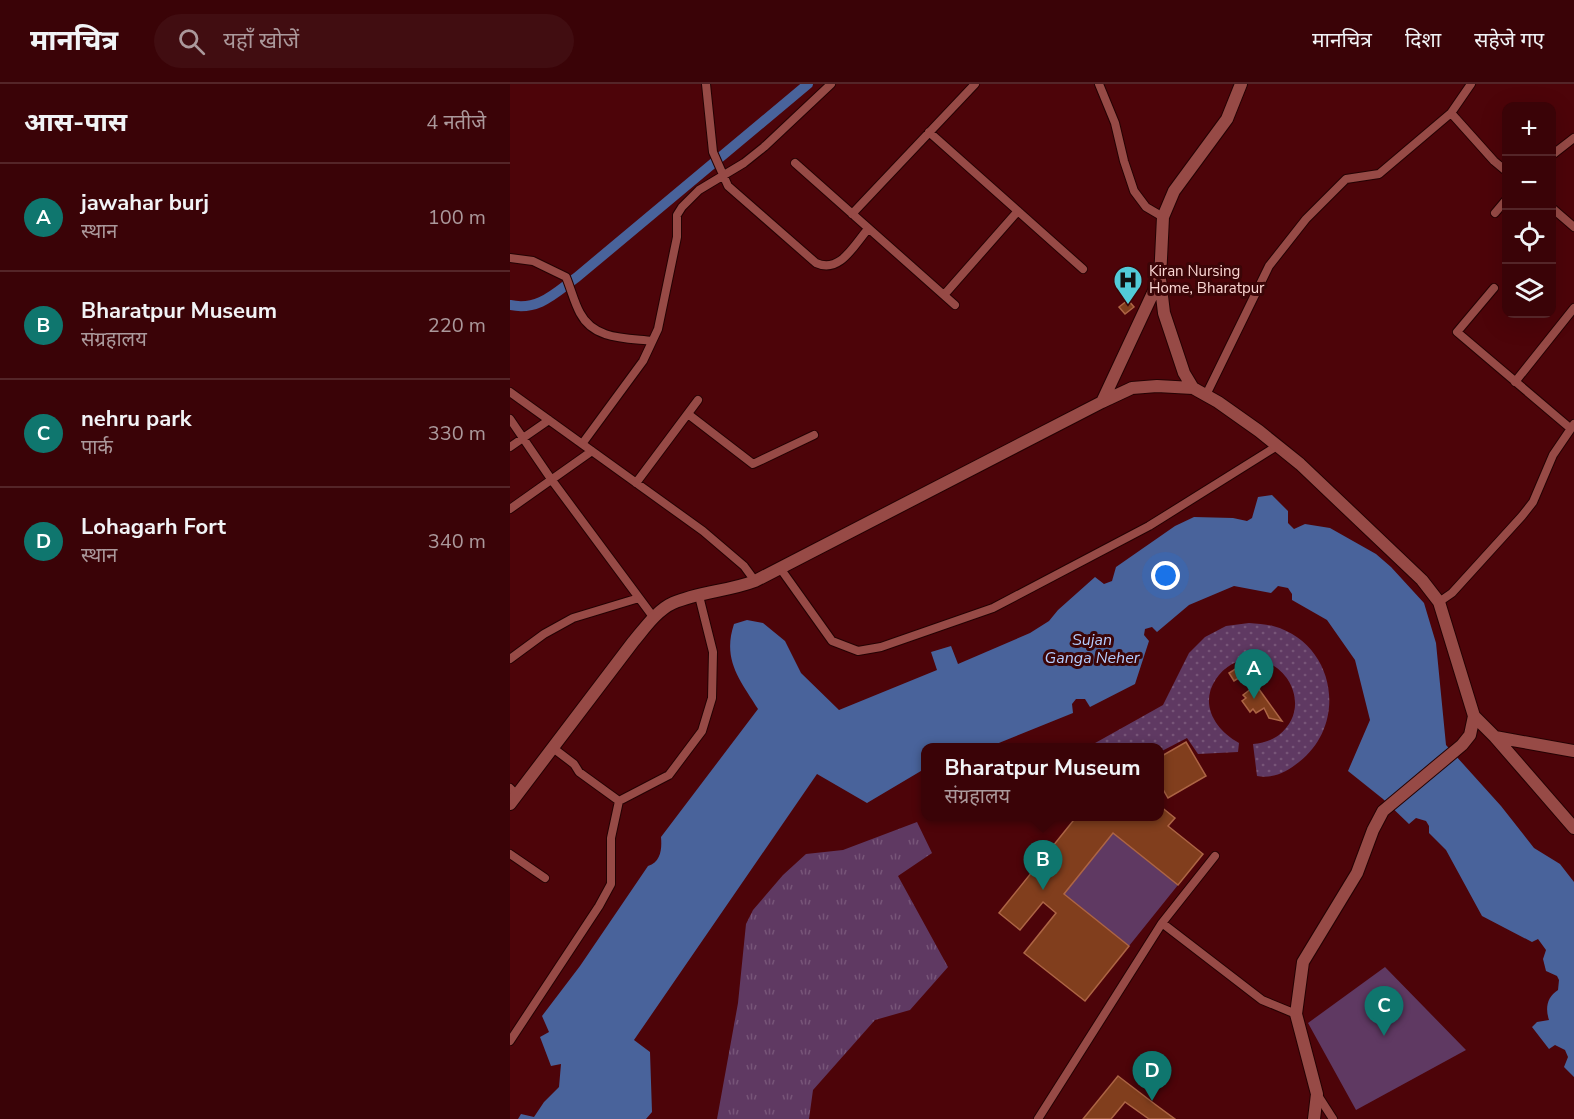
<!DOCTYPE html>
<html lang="hi">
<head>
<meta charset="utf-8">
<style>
  :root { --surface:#3a0307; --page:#410d11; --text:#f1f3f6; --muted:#ab989b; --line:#542528; --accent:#0f766e }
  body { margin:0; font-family:"Nunito Sans","Noto Sans Devanagari",sans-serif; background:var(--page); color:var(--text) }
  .controls { position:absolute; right:18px; top:18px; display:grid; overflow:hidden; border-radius:12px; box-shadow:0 6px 24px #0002 }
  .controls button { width:54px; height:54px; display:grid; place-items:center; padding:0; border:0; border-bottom:2px solid var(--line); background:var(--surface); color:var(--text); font:30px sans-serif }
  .you { position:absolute; left:656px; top:492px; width:21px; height:21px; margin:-15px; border:4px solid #fff; border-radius:50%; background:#1a73e8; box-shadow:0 0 0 9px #1a73e833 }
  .badge { display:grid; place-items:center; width:39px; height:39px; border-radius:50%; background:var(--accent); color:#fff; font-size:20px; font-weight:700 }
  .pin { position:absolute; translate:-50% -50px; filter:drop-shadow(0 2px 3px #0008) }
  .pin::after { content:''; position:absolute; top:32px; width:21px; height:18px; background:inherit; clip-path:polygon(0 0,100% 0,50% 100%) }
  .popup { position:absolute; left:411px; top:659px; width:243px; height:78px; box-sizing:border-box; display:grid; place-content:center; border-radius:12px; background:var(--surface); filter:drop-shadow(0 2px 4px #0005); font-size:20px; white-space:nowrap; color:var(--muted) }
  .popup b { font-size:22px; color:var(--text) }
  .popup::after { content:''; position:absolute; left:50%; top:100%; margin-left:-12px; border:12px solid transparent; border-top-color:var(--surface) }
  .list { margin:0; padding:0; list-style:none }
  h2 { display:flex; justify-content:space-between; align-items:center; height:78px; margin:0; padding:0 24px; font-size:26px }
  h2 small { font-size:20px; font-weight:400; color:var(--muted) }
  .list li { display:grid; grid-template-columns:39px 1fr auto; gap:18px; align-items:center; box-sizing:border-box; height:108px; padding:0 24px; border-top:2px solid var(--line) }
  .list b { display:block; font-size:22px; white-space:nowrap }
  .list p { margin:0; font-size:20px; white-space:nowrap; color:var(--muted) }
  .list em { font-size:20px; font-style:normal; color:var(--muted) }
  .icon { flex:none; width:33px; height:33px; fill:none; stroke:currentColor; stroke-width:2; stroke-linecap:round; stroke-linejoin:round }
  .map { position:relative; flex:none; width:1064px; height:1035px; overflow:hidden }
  header { display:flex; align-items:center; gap:36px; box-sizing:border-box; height:84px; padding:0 30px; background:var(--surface); border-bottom:2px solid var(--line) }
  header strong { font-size:28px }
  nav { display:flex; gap:33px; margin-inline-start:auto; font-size:21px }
  .search { width:420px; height:54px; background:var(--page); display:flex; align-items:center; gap:15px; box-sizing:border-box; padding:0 21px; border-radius:33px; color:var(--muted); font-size:22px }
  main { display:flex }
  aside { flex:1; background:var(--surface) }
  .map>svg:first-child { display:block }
  .grass { fill:url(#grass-tufts) }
  .park { fill:url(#park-dots) }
  .garden { fill:#5f3962 }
  .water { fill:#49639b }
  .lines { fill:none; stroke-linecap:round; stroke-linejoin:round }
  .canal { stroke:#49639b; stroke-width:10 }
  .building { fill:#813e1d; stroke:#ad6545; stroke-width:1.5 }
  .street-casing { stroke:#240203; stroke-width:10 }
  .secondary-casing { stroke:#240203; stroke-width:14 }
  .street { stroke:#974a46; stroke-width:8 }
  .secondary { stroke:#974a46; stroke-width:12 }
  .labels { text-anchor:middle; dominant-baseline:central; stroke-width:6; stroke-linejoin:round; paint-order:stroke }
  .poi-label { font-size:15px; fill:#fad5d2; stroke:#3b0507; text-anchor:start }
  .water-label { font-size:16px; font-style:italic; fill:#b4cdff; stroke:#3b0507 }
</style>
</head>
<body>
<header>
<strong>मानचित्र</strong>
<div class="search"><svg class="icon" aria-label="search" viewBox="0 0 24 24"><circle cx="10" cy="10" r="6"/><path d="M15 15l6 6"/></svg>यहाँ खोजें</div>
<nav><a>मानचित्र</a><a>दिशा</a><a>सहेजे गए</a></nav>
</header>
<main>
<aside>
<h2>आस-पास<small>4 नतीजे</small></h2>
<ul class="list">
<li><span class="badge">A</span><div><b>jawahar burj</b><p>स्थान</p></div><em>100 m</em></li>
<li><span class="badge">B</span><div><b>Bharatpur Museum</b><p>संग्रहालय</p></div><em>220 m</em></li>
<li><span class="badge">C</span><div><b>nehru park</b><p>पार्क</p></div><em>330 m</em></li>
<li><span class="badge">D</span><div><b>Lohagarh Fort</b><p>स्थान</p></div><em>340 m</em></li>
</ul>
</aside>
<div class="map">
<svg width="1064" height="1035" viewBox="0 0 1064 1035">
  <defs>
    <pattern id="grass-tufts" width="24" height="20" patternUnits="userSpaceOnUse" patternTransform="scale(1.5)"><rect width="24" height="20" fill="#5f3962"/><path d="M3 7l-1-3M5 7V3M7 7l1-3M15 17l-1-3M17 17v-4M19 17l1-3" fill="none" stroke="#775578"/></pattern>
    <pattern id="park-dots" width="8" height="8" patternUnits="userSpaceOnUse" patternTransform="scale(1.5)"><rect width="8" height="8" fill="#5f3962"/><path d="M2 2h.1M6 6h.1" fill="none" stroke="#775578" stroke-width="1.8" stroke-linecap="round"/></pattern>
  </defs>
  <rect width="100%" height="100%" fill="#4d0409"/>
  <path class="grass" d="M407 738 422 769 388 792 438 883 400 926 365 936 303 1006 299 1035H207L228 919 236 840 243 826 273 791 296 770 333 766Z"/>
  <path class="park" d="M739 539C747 540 755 540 763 542 825 559 839 639 789 678 777 688 763 695 747 692L743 660C752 659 761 657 769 651 802 625 780 576 741 575 727 575 714 583 706 595 689 620 705 646 729 659L728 668 688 670 677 654 650 668V664L578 663 653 621 679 569 695 553 716 542Z"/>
  <path class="garden" d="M603 749 668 801 619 862 554 810Z
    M875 883 956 966 846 1026 798 939Z"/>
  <path class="water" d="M762 411 778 427V439L784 445 795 440 820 444 866 470 881 483 914 519 926 559 936 661 991 722 1024 764 1050 780 1064 798V993L1054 983 1058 973 1055 966 1045 961 1039 965 1022 943 1027 938 1039 936C1035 924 1037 913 1048 906L1049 896 1047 892 1036 887 1033 875 1036 866 1028 855 1022 858 972 832 936 766 919 749V742L916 737 906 734 899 740 873 715 838 687 860 636 845 576 817 536 782 516V510L778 504 768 502 761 509 724 502 679 521 647 548 642 543 635 545 634 551 639 557 625 600 580 623 575 615H566L562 620 563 629 479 663 416 664V684L357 719 307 690 124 956 140 968 142 1028 136 1035H8L11 1030 24 1033 34 1018 49 1003 51 980 41 982 30 953 39 948 32 932 70 882 138 782C151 778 152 765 151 753L248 625C230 596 212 576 224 540L237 536 253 539 275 557 291 589 329 626 427 586 421 568 441 562 448 580 520 549 539 537 548 526 585 493 594 500 602 497 606 483 665 442 684 433 723 434 737 437 742 434 748 413Z"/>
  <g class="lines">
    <path class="canal" d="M0 221C29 227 45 209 67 193L298 0"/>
  </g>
  <path class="building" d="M618 216 624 223 615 230 609 223Z
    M727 584 732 592 724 597 719 589Z
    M746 601 751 608 772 637 759 634 754 624 746 629 743 625 740 628 732 617 736 614 733 611Z
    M676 658 696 692 658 714 650 700V673Z
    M650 722 665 734 658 742 693 770 668 801 603 749 554 810 619 862 575 917 514 869 546 829 533 818 510 846 489 829 567 732H650Z
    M608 992 646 1021 665 1035H639L615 1018 601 1035H573Z"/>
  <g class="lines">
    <g class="street-casing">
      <path id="street" d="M196 0 203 68 218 102 306 179C330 190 344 161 358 145
        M589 0 605 39 614 77 624 107 636 123 653 133
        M941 29 984 77 996 87
        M419 48 573 185
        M1042 71 1064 54
        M285 79 445 221
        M1042 124 1064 143
        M985 129 996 116
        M342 130 465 0
        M0 174 23 177 56 193C61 205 64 218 70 229 84 256 116 254 142 257
        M984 204 947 248 1060 344
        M434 211 508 127
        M1005 298 1064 224
        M0 308 193 447 234 482 245 497
        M696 311 759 182 796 135 836 95 869 90 941 29 961 0
        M178 330 243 380 304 351
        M0 335 41 395 144 534
        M72 360 133 277 148 245 167 153V131L172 123 189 106 234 79 254 63 321 0
        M0 363 39 336
        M126 399 188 316
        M0 425 82 367
        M270 484 322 557 348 567 371 563 483 524 639 442 767 362
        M929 518 942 509 1012 432 1023 418 1043 371 1064 340
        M0 575 34 550 63 534 129 514
        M43 664 64 680 69 688 109 717
        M0 704 7 711
        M0 770 35 794
        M652 839 752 916 786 930
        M0 957 89 822 101 800V754L109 717 159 691 192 647 202 614 203 568 189 512
        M807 1010 823 1035
        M528 1035 652 839 705 772"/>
    </g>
    <g class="secondary-casing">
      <path id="secondary" d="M731 0 717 35 664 107 653 133 650 195 654 229 674 289 683 304 708 318 749 347 790 380 912 496 929 518 964 632 985 653 1064 667
        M592 318 622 304 647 302 683 304
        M985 653 1064 744
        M0 720 123 558C134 545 147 526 163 519 189 508 219 507 245 497L592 318 649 196
        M804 1035 807 1010 786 930 793 878 847 789 863 746 873 727 952 661 960 651 964 632"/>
    </g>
    <use href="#street" class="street"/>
    <use href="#secondary" class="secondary"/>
  </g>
  <defs>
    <g id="hospital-pin" transform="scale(1.5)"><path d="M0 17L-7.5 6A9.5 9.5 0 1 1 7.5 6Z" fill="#52cbd8" stroke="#3b0507"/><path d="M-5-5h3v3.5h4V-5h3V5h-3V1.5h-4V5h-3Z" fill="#111"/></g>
  </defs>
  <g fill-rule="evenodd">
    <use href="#hospital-pin" x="618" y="196"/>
  </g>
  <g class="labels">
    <g class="poi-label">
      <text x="639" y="187">Kiran Nursing<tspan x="639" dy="17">Home, Bharatpur</tspan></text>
    </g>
    <g class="water-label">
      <text x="582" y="556">Sujan<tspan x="582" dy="18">Ganga Neher</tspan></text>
    </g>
  </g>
</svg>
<div class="controls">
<button>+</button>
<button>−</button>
<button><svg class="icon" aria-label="locate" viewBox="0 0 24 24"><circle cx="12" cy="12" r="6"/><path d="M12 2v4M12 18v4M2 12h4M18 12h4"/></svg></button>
<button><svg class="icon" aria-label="layers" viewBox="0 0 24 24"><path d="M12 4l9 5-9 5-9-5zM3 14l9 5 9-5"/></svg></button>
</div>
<div class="you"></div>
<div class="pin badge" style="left:744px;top:615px">A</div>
<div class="pin badge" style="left:533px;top:806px">B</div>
<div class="popup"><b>Bharatpur Museum</b>संग्रहालय</div>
<div class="pin badge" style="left:874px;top:952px">C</div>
<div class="pin badge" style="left:642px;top:1017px">D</div>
</div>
</main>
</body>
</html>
